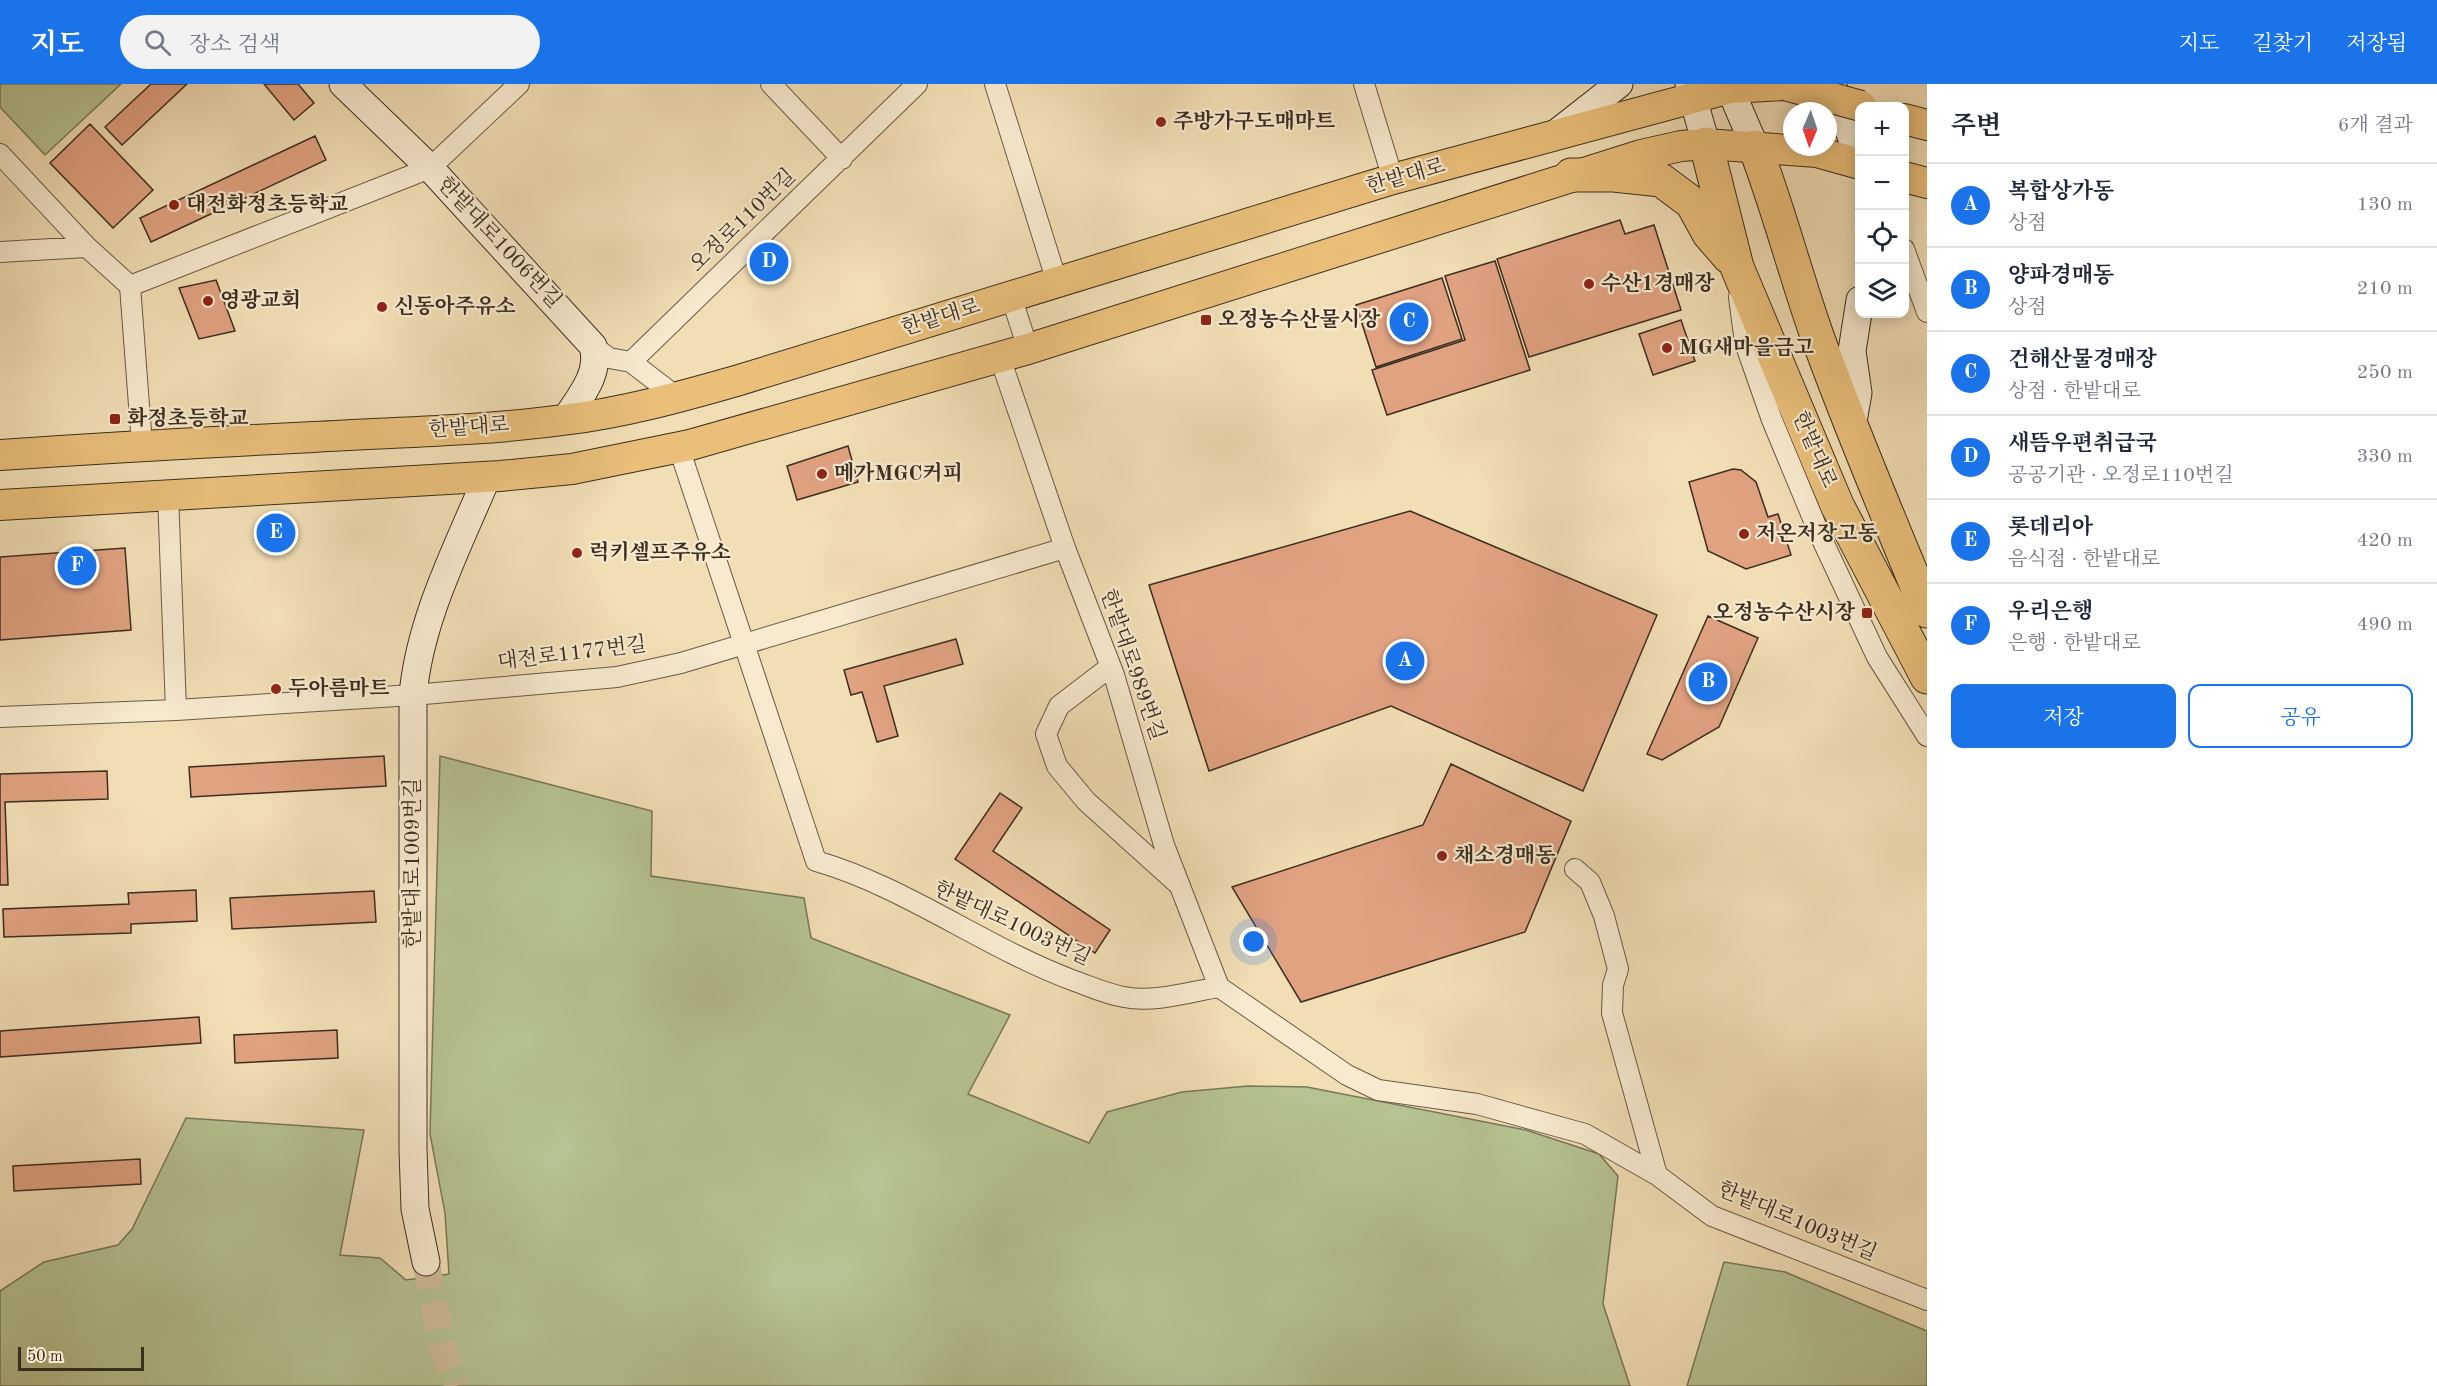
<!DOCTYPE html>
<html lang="ko">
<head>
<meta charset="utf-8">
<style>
  :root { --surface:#fff; --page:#f2f2f3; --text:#1f2937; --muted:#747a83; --line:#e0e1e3; --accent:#1a73e8 }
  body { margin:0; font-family:"Old Standard TT","Noto Serif KR",serif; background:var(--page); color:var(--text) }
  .controls { position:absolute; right:18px; top:18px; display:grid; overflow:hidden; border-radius:12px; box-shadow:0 3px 15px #0003 }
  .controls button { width:54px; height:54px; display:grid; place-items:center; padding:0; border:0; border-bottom:2px solid var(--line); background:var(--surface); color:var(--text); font:30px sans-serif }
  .compass { position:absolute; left:1783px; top:18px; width:54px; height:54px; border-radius:50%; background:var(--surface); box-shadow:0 3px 15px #0003; rotate:182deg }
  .scale { position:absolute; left:18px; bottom:15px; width:126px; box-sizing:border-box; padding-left:6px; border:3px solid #3b2e20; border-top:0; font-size:16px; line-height:21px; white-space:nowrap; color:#3b2e20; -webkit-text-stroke:4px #f7eacf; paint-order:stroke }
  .you { position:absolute; left:1254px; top:858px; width:21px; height:21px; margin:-15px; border:4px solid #fff; border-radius:50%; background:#1a73e8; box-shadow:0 0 0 9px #1a73e833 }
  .badge { display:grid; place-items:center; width:39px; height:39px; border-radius:50%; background:var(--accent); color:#fff; font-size:20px; font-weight:700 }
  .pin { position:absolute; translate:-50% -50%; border:3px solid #fff; box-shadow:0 2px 6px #0006 }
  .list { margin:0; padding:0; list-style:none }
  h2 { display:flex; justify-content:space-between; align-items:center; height:78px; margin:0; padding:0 24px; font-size:26px }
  h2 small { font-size:20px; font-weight:400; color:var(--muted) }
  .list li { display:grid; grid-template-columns:39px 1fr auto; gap:18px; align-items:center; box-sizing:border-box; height:84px; padding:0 24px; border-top:2px solid var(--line) }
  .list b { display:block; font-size:22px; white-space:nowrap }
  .list p { margin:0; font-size:20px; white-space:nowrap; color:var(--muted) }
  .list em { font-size:20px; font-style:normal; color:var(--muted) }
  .actions { display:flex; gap:12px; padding:18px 24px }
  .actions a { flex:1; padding:14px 0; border:2px solid var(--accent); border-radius:12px; text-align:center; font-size:21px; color:var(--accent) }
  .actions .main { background:var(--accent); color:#fff }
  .icon { flex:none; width:33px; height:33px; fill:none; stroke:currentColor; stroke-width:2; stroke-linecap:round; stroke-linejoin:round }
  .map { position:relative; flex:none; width:1927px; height:1302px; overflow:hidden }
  header { display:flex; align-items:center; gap:36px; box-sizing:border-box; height:84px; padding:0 30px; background:var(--accent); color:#fff }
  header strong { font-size:28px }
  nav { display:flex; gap:33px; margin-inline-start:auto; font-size:21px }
  .search { width:420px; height:54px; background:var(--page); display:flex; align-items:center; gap:15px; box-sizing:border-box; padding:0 21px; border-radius:33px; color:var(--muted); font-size:22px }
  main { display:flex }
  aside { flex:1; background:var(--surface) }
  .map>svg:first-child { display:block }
  .green { fill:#b6c291; stroke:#787858; stroke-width:1.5 }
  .building { fill:#e1a282; stroke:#3b2e20; stroke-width:1.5 }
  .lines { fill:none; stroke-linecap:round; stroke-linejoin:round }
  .secondary-tunnel { stroke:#cdbb97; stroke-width:27; stroke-dasharray:27 14; stroke-linecap:butt }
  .street-casing { stroke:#695a45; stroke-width:22 }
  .secondary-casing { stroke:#3b2e20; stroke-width:29 }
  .primary-casing { stroke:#3b2e20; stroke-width:32 }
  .highway-casing { stroke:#3b2e20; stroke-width:35 }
  .street { stroke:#f7eacf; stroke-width:20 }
  .secondary { stroke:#f7eacf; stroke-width:27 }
  .primary { stroke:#e9bf7a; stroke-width:30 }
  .highway { stroke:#e9bf7a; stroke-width:33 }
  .primary-bridge-casing { stroke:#3b2e20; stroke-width:32; stroke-linecap:butt }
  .primary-bridge { stroke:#e9bf7a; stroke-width:30 }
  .poi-dot { fill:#8f2418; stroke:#f7eacf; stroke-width:2 }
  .labels { text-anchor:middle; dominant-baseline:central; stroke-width:4.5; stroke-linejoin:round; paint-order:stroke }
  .poi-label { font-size:21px; font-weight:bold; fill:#3b2e20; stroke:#f7eacf; text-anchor:start }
  .street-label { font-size:21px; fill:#3b2e20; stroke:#f7eacf }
</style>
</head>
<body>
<header>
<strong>지도</strong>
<div class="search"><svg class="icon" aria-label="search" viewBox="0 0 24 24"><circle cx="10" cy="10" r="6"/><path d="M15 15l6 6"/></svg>장소 검색</div>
<nav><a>지도</a><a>길찾기</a><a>저장됨</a></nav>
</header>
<main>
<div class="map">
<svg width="1927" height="1302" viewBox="0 0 1927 1302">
  <rect width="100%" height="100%" fill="#f2deb5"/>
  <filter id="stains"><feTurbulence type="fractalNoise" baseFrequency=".00333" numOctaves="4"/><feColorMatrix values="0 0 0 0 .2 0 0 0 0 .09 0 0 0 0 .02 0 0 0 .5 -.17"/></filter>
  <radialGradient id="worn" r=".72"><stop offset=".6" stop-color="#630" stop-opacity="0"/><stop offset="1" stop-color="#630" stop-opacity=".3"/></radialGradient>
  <path class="green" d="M0 0H121L45 71 0 23Z
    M440 672 652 727 651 792 804 814 811 854 1010 931 968 1010 1089 1059 1107 1028 1182 1008 1248 1002 1307 1003 1526 1046 1599 1070 1618 1092 1603 1220 1630 1302H0V1207L44 1178 118 1161 132 1145 186 1034 364 1046 340 1171 380 1174 406 1196 449 1190 445 1129 430 1050Z
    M1724 1178 1785 1188 1927 1247V1302H1687Z"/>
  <path class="building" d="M151 0H187L122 61 105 43Z
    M264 0H298L314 19 294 36Z
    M90 40 153 106 113 144 50 79Z
    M315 52 326 76 151 158 140 134Z
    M1620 136 1625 150 1654 141 1681 226 1529 273 1497 175Z
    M1495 177 1530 286 1387 331 1372 286 1465 256 1445 192Z
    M1442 194 1462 255 1376 283 1356 221Z
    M216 196 235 247 199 255 179 204Z
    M1681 236 1695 277 1653 291 1639 250Z
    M848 362 858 398 797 416 787 382Z
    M1733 385 1741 386 1756 398 1768 433 1778 430 1791 471 1746 485 1708 467 1689 398Z
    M1410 427 1657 531 1583 707 1391 622 1209 687 1149 501Z
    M125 464 131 546 0 556V473Z
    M1708 532 1758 554 1719 643 1662 676 1647 670Z
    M956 555 963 580 884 602 898 652 877 658 862 608 851 611 844 586Z
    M384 672 386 702 191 713 189 683Z
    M1451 680 1571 737 1525 848 1301 918 1232 803 1423 741Z
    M107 687 108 715 5 718 8 801H0V690Z
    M1000 709 1022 724 993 767 1110 846 1095 869 955 775Z
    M196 806 197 837 131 840V849L4 853 3 825 129 820 128 809Z
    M374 807 376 838 232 845 230 814Z
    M199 933 201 959 0 973V947Z
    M337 946 338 974 235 979 234 951Z
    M140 1075 141 1100 14 1107 13 1082Z"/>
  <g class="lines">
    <path class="secondary-tunnel" d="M426 1178 443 1267 456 1302"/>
    <g class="street-casing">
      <path id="street" d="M771 0 842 75
        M995 0 1057 198
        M1364 0 1393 95
        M0 70 87 163 130 202 142 361
        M1904 165 1927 228
        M0 168 87 163
        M130 202 430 84 519 0
        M1011 212 1028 265
        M1739 213 1745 259 1772 336 1819 449 1877 573 1927 652
        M593 262 609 274 631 278 917 0
        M1000 274 1065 464 1114 591 1164 761 1219 903
        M631 278 678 314
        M679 364 816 777C906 803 984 863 1072 896 1089 902 1106 910 1124 913 1154 919 1189 908 1219 903L1347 991 1378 1006 1477 1020 1585 1050 1657 1091 1712 1132 1927 1216
        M168 410 176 626
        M1110 583 1059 622 1046 650 1057 682 1086 717 1177 799
        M0 633 176 626 413 611 617 593 681 579 1065 464
        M1575 785 1590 798 1604 832 1618 885 1613 901 1612 929 1657 1091"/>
    </g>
    <g class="secondary-casing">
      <path id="secondary" d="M343 0 430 84 593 262C601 290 579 314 565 336
        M1689 0 1706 60
        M1728 0 1755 63
        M1832 0 1860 77
        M1554 51 1619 0
        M1852 343 1858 309 1852 267 1860 216
        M426 1178 415 1125 413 1066V611C420 534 458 463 487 393"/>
    </g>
    <g class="primary-casing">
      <path id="primary" d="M1904 35 1927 41
        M1904 93 1927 99
        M0 371C104 364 209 358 314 353 397 348 481 347 563 336 622 329 680 313 736 297L1393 95 1730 4 1785 1
        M0 421 500 392 572 385 690 361 1028 265 1641 71 1681 62 1706 60 1817 68 1860 80"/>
    </g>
    <g class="highway-casing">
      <path id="highway" d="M1706 60 1737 183 1837 421 1927 593
        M1755 63C1778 124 1794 185 1815 246 1849 341 1889 434 1927 527
        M1571 91H1614L1661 96 1692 119 1709 150 1729 173"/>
    </g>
    <use href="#street" class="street"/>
    <use href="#secondary" class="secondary"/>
    <use href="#primary" class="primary"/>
    <use href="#highway" class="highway"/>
    <g class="primary-bridge-casing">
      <path id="primary-bridge" d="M1785 1 1861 22"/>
    </g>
    <use href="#primary-bridge" class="primary-bridge"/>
  </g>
  <g class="poi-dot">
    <circle cx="1161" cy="38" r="6"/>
    <circle cx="174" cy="121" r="6"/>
    <circle cx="1589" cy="200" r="6"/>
    <circle cx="208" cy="217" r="6"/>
    <circle cx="382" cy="223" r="6"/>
    <rect x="1200" y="230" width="12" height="12" rx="3"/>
    <circle cx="1667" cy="264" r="6"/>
    <rect x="109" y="329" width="12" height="12" rx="3"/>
    <circle cx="822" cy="390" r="6"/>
    <circle cx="1744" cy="450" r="6"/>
    <circle cx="577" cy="469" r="6"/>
    <rect x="1861" y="523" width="12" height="12" rx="3"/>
    <circle cx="276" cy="605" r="6"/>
    <circle cx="1442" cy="772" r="6"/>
  </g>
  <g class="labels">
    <g class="poi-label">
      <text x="1173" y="38">주방가구도매마트</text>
      <text x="186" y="121">대전화정초등학교</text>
      <text x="1601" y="200">수산1경매장</text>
      <text x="220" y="217">영광교회</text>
      <text x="394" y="223">신동아주유소</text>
      <text x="1218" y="236">오정농수산물시장</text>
      <text x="1679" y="264">MG새마을금고</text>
      <text x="127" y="335">화정초등학교</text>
      <text x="834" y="390">메가MGC커피</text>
      <text x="1756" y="450">저온저장고동</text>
      <text x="589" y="469">럭키셀프주유소</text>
      <text x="1855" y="529" text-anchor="end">오정농수산시장</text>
      <text x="288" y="605">두아름마트</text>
      <text x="1454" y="772">채소경매동</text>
    </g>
    <g class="street-label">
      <text transform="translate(1406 93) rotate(-16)">한밭대로</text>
      <text transform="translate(743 137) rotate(-44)">오정로110번길</text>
      <text transform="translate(499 159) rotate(47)">한밭대로1006번길</text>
      <text transform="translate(941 234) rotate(-17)">한밭대로</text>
      <text transform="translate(469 344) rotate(-4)">한밭대로</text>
      <text transform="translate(1814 366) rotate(67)">한밭대로</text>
      <text transform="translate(572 570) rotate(-7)">대전로1177번길</text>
      <text transform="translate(1132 581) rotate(71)">한밭대로989번길</text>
      <text transform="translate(413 779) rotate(-90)">한밭대로1009번길</text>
      <text transform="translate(1012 840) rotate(25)">한밭대로1003번길</text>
      <text transform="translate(1797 1138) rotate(23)">한밭대로1003번길</text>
    </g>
  </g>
  <rect width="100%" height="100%" filter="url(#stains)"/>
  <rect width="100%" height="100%" fill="url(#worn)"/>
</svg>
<div class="controls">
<button>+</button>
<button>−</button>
<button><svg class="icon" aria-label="locate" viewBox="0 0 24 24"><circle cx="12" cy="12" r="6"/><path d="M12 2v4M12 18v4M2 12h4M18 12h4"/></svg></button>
<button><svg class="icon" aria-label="layers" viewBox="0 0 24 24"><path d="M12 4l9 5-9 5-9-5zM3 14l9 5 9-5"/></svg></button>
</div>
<svg class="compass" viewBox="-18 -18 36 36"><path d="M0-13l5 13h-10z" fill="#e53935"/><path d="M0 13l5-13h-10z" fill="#747a83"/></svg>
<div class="scale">50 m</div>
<div class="you"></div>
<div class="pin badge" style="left:1405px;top:577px">A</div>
<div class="pin badge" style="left:1708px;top:598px">B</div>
<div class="pin badge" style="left:1409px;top:238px">C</div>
<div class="pin badge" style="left:769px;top:178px">D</div>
<div class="pin badge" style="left:276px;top:449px">E</div>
<div class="pin badge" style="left:77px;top:482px">F</div>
</div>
<aside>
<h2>주변<small>6개 결과</small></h2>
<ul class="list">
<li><span class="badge">A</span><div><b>복합상가동</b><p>상점</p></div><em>130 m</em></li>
<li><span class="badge">B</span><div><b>양파경매동</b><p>상점</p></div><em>210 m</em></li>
<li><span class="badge">C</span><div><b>건해산물경매장</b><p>상점 · 한밭대로</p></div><em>250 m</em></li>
<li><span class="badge">D</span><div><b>새뜸우편취급국</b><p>공공기관 · 오정로110번길</p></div><em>330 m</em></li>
<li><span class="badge">E</span><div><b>롯데리아</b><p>음식점 · 한밭대로</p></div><em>420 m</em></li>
<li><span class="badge">F</span><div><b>우리은행</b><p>은행 · 한밭대로</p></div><em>490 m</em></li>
</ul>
<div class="actions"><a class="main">저장</a><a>공유</a></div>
</aside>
</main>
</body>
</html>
